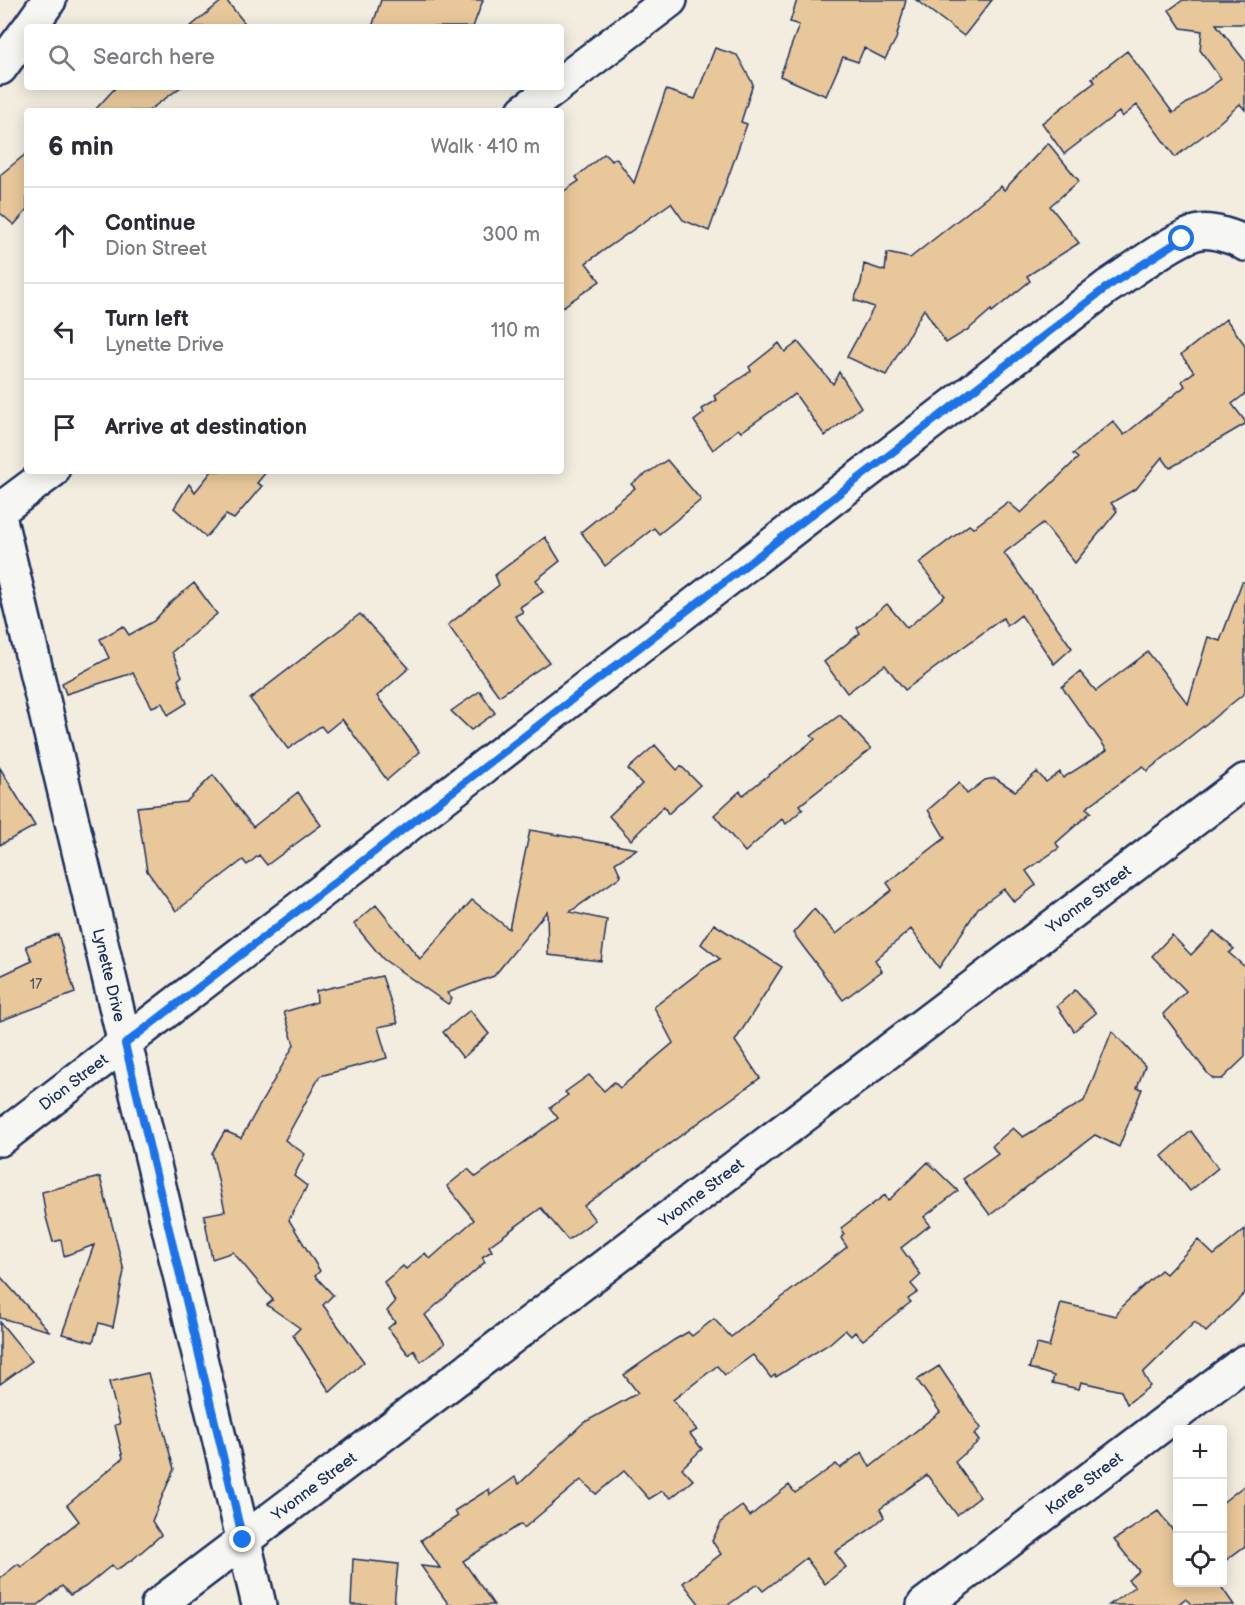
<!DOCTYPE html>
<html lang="en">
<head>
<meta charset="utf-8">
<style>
  :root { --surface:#fff; --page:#f2f2f3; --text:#2b2b33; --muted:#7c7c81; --line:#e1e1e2 }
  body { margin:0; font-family:"Balsamiq Sans",sans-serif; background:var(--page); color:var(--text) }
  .controls { position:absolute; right:18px; bottom:18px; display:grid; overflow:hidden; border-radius:6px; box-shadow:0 3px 15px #0003 }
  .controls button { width:54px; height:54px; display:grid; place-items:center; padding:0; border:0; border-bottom:2px solid var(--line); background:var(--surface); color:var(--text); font:30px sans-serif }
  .stop { position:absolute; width:18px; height:18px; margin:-14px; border:4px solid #1a73e8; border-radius:50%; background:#fff }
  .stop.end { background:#1a73e8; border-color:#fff; box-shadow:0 2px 6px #0008 }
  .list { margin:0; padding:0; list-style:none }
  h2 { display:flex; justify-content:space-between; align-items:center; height:78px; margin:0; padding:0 24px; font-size:26px }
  h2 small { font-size:20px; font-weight:400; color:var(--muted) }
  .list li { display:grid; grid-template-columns:39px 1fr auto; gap:18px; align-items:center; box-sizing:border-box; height:96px; padding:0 24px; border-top:2px solid var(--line) }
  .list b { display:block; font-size:22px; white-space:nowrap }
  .list p { margin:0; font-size:20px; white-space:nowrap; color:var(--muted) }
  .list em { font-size:20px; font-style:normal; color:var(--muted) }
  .icon { flex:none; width:33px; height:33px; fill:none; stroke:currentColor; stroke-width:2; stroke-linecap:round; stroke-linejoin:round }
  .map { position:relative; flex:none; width:1245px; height:1605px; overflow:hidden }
  .search { position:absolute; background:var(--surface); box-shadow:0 3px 15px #0003; left:24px; top:24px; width:540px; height:66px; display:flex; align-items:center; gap:15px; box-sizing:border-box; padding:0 21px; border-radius:6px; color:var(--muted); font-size:22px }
  .panel { position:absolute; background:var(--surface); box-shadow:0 3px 15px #0003; left:24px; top:108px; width:540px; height:366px; border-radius:6px }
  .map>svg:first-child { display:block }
  .building { fill:#e8c79a; stroke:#1b2f5e; stroke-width:1.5 }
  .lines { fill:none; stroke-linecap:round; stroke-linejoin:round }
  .street-casing { stroke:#1b2f5e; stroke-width:38 }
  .street { stroke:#f6f6f2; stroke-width:33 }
  .route { stroke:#1a73e8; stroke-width:8 }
  .labels { text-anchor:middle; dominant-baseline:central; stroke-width:4.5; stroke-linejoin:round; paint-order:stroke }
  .number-label { font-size:14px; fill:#4e556d }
  .street-label { font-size:16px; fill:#1b2f5e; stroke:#f6f6f2 }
</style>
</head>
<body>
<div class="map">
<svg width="1245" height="1605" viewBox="0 0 1245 1605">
  <rect width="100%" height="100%" fill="#f3ede0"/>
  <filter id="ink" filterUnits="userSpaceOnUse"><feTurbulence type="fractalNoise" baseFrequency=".0167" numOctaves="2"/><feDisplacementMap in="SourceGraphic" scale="12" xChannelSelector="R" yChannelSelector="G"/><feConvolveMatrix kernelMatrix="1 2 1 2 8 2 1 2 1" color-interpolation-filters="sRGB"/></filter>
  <g filter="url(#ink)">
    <path class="building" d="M223 0H226L248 27H190Z
      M381 0H483L473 27H372Z
      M797 0H906L896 39 885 59 864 48 858 62 843 57 826 96 780 76 799 25 790 22Z
      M916 0H992L964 36Z
      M1183 0H1245V24H1216L1245 61V110L1240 104 1212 129 1175 157 1137 105 1122 117 1119 112 1064 154 1042 123 1095 82 1092 78 1127 51 1173 113 1221 79 1200 50 1202 31 1181 28 1169 10Z
      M715 48 737 55 753 84 741 122 747 124 709 231 683 220 671 203 586 263 600 281 561 308V193L579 181 576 177 604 154 612 161 616 158 634 183 666 90 695 99Z
      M116 87H181L148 111H94Z
      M1048 143 1079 181 1050 206 1079 243 1027 276 1030 281 992 312 991 310 969 329 946 343 924 309 886 375 847 357 874 307 854 300 861 283 864 264 885 271 887 253 910 258 1001 186 1004 190Z
      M27 153V210L14 225 0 213V175Z
      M1226 319 1245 345V394L1232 404 1245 421V424L1170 468 1162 457 1137 488 1111 503 1117 511 1075 563 1043 523 1004 553 1072 648 1054 664 1021 615 1007 626 1003 618 905 690 885 665 847 693 824 662 860 633 857 628 887 604 907 628 945 596 919 563 969 525 973 528 1008 502 1021 513 1078 458 1073 454 1113 421 1124 435 1185 386 1182 381 1194 372 1181 355Z
      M798 342 833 384 839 372 861 407 825 436 795 394 741 432 738 429 713 450 694 421 704 413 702 409 717 400 714 396 751 371 749 367 779 343 785 352Z
      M667 460 701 500 659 534 654 528 605 566 581 532 635 488 631 484Z
      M212 471H267L257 483 262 486 234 519 226 515 206 537 174 508 189 484 195 492Z
      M545 537 560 561 536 580 543 592 520 607 523 612 515 616 549 662 499 696 448 625 499 585 495 575Z
      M1242 582H1245V693L1147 771 1143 766 1086 808 1091 812 1056 843 1059 848 1026 871 1036 885 1014 902 1004 889 978 908 939 968 911 929 875 960 882 971 843 1000 793 933 814 909 836 934 892 890 887 883 945 838 928 810 959 783 967 794 985 780 995 778 1015 791 1037 772 1046 782 1060 772 1063 778 1107 750 1062 687 1080 672 1096 691 1148 652 1188 704 1208 637 1220 641Z
      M194 583 217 614 172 652 182 676 178 680 187 703 168 715 162 703 152 707 133 673 66 694 62 683 109 658 100 639 123 626 129 635 154 621 170 603Z
      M360 614 409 668 377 696 420 752 387 780 342 719 326 732 321 726 288 749 250 699Z
      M480 691 495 713 471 730 451 711Z
      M840 715 871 749 800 805 803 809 786 824 782 819 745 852 714 815 740 791 743 795 815 739 811 736Z
      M655 745 677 770 681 766 700 785 668 814 664 806 631 840 609 816 642 784 628 769Z
      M0 768 35 826 0 845Z
      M213 775 253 827 298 792 321 825 267 865 259 855 247 865 243 860 176 911 147 871 137 807 186 802Z
      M530 830 637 849 615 863 621 876 570 912 607 920 601 961 548 955 547 911 494 976 447 993 452 999 448 1004 383 959 354 924 376 905 420 959 472 900 509 929Z
      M714 924 782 967 735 1041 760 1078 584 1206 595 1220 568 1240 541 1208 489 1246 492 1251 482 1257 485 1262 425 1315 445 1343 421 1362 414 1350 409 1355 388 1328 395 1322 387 1311 395 1302 384 1282 403 1266 406 1269 425 1253 430 1259 474 1220 447 1186 468 1169 476 1177 558 1118 550 1108 568 1095 565 1092 589 1075 604 1091 614 1082 620 1088 673 1043 654 1007 706 967 720 959 701 944Z
      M1214 931 1234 949 1229 953 1245 967V1057L1222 1079H1214L1208 1074 1163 1014 1186 991 1152 956 1172 935 1191 955Z
      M58 934 75 993 0 1021V976L32 961 26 946Z
      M382 976 398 1023 378 1027 387 1058 320 1076 285 1140 305 1154 294 1176 307 1186 289 1220 320 1271 315 1276 333 1295 323 1305 364 1362 330 1392 293 1335 300 1328 267 1305 273 1300 233 1252 212 1259 204 1215 225 1211 212 1153 225 1131 241 1138 294 1045 284 1012 317 1002 316 991Z
      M1075 990 1096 1013 1074 1031 1057 1006Z
      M470 1010 489 1034 463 1058 443 1032Z
      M1112 1031 1145 1066 1137 1088 1142 1089 1119 1147 1095 1135 990 1215 963 1179 998 1154 992 1146 1013 1128 1023 1137 1084 1101Z
      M1191 1131 1218 1168 1190 1191 1162 1156Z
      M928 1162 958 1191 924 1217 930 1225 901 1248 921 1275 911 1284 918 1292 908 1299 911 1302 863 1340 855 1332 851 1336 845 1330 829 1344 776 1377 775 1375 771 1378 753 1355 725 1375 717 1366 673 1400 697 1430 690 1434 702 1449 682 1468 693 1480 671 1498 662 1491 649 1499 624 1471 596 1494 581 1480 524 1528 521 1524 463 1561 494 1605H449L421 1566 440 1568 421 1540 458 1516 454 1511 489 1489 490 1495 515 1477 519 1484 583 1423 638 1393 624 1375 674 1340 688 1332 692 1336 714 1319 731 1337 847 1247 841 1238 844 1234 841 1228 885 1195 888 1201Z
      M100 1177 124 1271 113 1327 99 1323 93 1342 62 1334 94 1245 64 1256 61 1240 53 1242 46 1217 42 1192Z
      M1245 1229V1293L1206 1332 1195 1322 1143 1373 1150 1386 1127 1404 1121 1391 1081 1382 1079 1389 1052 1383 1054 1376 1029 1368 1037 1344 1049 1347 1061 1303 1116 1316 1122 1306 1161 1270 1166 1274 1198 1240 1214 1255Z
      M0 1276 49 1331 0 1318Z
      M0 1322 32 1361 0 1384Z
      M939 1366 981 1428 974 1434 979 1441 955 1462 980 1497 957 1515 927 1475 880 1509 884 1517 869 1530 835 1552 846 1567 825 1584 806 1558 763 1591 757 1584 728 1605H700L683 1583 721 1554 712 1541 722 1521 742 1506 750 1516 789 1485 795 1493 836 1464 840 1468 862 1452 870 1467 940 1412 917 1380Z
      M148 1373 174 1469 152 1521 161 1535 132 1560 116 1570 112 1565 85 1587 70 1595 62 1586 38 1605H0V1578L18 1564 21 1567 79 1521 67 1505 123 1458 115 1425 120 1424 109 1382Z
      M1245 1485V1546L1222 1563V1503Z
      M1158 1511 1178 1537V1582H1218L1234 1605H1193L1185 1599 1177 1605H1109L1135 1587 1128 1580 1139 1571 1114 1540Z
      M353 1559 398 1564 394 1605H351Z"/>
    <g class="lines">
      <g class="street-casing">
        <g id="street">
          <path d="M30 27 49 0"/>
          <path d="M0 68 27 31"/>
          <path d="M561 83 670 0"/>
          <path d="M524 111 556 87"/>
          <path d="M0 510 52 471"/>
          <path id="s1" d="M0 520 259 1605"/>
          <path id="s2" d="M0 1139 1107 287C1129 273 1177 236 1200 232 1211 230 1236 237 1245 244"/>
          <path id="s3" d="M158 1605 1245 781"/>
          <path id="s4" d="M924 1605 1245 1362"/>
        </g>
      </g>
      <use href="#street" class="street"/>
    </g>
  </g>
  <g class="lines" filter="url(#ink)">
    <path class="route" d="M243 1540 125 1044 1107 287 1182 239"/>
  </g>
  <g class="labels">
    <g class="number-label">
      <text x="36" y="984">17</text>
    </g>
    <g class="street-label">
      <text stroke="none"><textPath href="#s3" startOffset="1168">Yvonne Street</textPath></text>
      <text stroke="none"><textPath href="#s1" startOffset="468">Lynette Drive</textPath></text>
      <text stroke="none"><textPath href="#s2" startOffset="93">Dion Street</textPath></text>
      <text stroke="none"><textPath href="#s3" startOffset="682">Yvonne Street</textPath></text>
      <text stroke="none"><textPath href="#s4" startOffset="201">Karee Street</textPath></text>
      <text stroke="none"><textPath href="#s3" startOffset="196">Yvonne Street</textPath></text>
    </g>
  </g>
</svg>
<div class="controls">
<button>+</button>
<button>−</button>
<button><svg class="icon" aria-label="locate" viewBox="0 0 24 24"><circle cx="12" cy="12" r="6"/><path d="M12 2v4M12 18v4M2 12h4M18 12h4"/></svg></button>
</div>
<div class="stop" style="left:1182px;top:239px"></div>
<div class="stop end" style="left:243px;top:1540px"></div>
<div class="search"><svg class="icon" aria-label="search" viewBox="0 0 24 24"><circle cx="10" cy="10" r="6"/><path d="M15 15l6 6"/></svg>Search here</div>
<section class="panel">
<h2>6 min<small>Walk · 410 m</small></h2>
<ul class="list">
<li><svg class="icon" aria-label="ahead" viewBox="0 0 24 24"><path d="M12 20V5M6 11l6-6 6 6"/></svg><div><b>Continue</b><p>Dion Street</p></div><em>300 m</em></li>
<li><svg class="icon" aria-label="left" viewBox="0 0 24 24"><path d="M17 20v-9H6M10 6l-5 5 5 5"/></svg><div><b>Turn left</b><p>Lynette Drive</p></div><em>110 m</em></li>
<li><svg class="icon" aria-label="arrive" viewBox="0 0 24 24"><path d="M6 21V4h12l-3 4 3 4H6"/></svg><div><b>Arrive at destination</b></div></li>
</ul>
</section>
</div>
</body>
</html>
